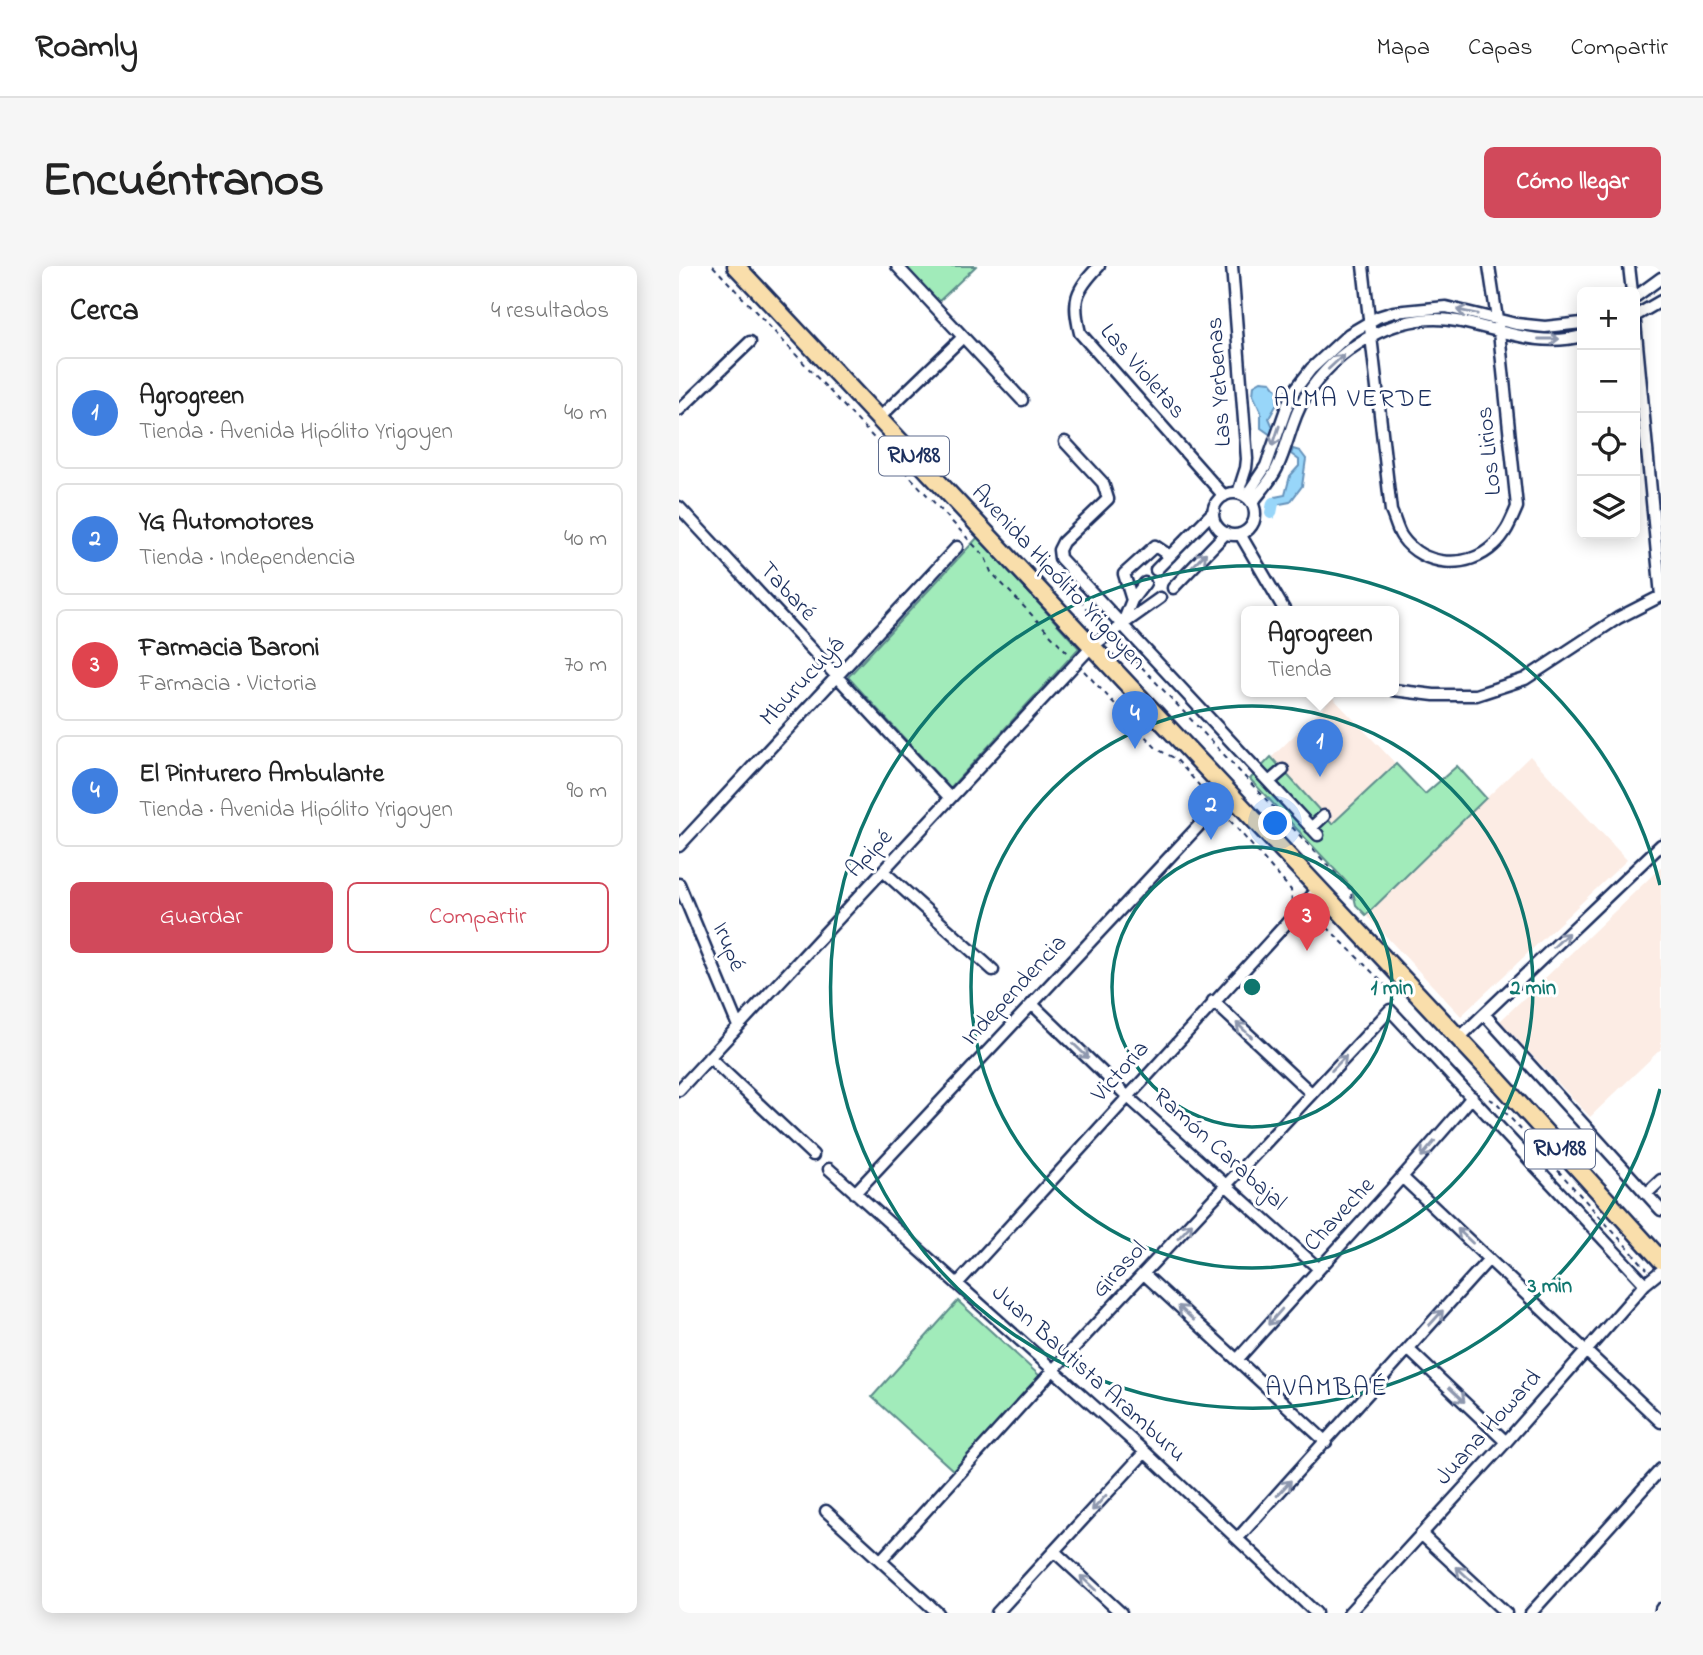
<!DOCTYPE html>
<html lang="es">
<head>
<meta charset="utf-8">
<style>
  :root { --surface:#fff; --page:#f6f6f6; --text:#222; --muted:#767676; --line:#e0e0e0; --accent:#d1495b }
  body { margin:0; font-family:"Indie Flower",sans-serif; background:var(--page); color:var(--text) }
  .controls { position:absolute; right:21px; top:21px; display:grid; overflow:hidden; border-radius:10px; box-shadow:0 4px 18px #0003 }
  .controls button { width:63px; height:63px; display:grid; place-items:center; padding:0; border:0; border-bottom:2px solid var(--line); background:var(--surface); color:var(--text); font:35px sans-serif }
  .you { position:absolute; left:597px; top:558px; width:24px; height:24px; margin:-18px; border:5px solid #fff; border-radius:50%; background:#1a73e8; box-shadow:0 0 0 10px #1a73e833 }
  .badge { display:grid; place-items:center; width:46px; height:46px; border-radius:50%; background:var(--accent); color:#fff; font-size:23px; font-weight:700 }
  .pin { position:absolute; translate:-50% -58px; filter:drop-shadow(0 2px 4px #0008) }
  .pin::after { content:''; position:absolute; top:37px; width:24px; height:21px; background:inherit; clip-path:polygon(0 0,100% 0,50% 100%) }
  .popup { position:absolute; left:562px; top:340px; width:158px; height:91px; box-sizing:border-box; display:grid; place-content:center; border-radius:10px; background:var(--surface); filter:drop-shadow(0 2px 5px #0005); font-size:23px; white-space:nowrap; color:var(--muted) }
  .popup b { font-size:26px; color:var(--text) }
  .popup::after { content:''; position:absolute; left:50%; top:100%; margin-left:-14px; border:14px solid transparent; border-top-color:var(--surface) }
  .list { margin:0; padding:0; list-style:none }
  h2 { display:flex; justify-content:space-between; align-items:center; height:91px; margin:0; padding:0 28px; font-size:30px }
  h2 small { font-size:23px; font-weight:400; color:var(--muted) }
  .list li { display:grid; grid-template-columns:46px 1fr auto; gap:21px; align-items:center; box-sizing:border-box; height:112px; margin:0 14px 14px; padding:0 14px; border:2px solid var(--line); border-radius:10px }
  .list b { display:block; font-size:26px; white-space:nowrap }
  .list p { margin:0; font-size:23px; white-space:nowrap; color:var(--muted) }
  .list em { font-size:23px; font-style:normal; color:var(--muted) }
  .actions { display:flex; gap:14px; padding:21px 28px }
  .actions a { flex:1; padding:16px 0; border:2px solid var(--accent); border-radius:10px; text-align:center; font-size:24px; color:var(--accent) }
  .actions .main { background:var(--accent); color:#fff }
  .icon { flex:none; width:38px; height:38px; fill:none; stroke:currentColor; stroke-width:2; stroke-linecap:round; stroke-linejoin:round }
  .map { position:relative; flex:none; width:982px; height:1347px; overflow:hidden; border-radius:10px }
  header { display:flex; align-items:center; gap:42px; box-sizing:border-box; height:98px; padding:0 35px; background:var(--surface); border-bottom:2px solid var(--line) }
  header strong { font-size:33px }
  nav { display:flex; gap:38px; margin-inline-start:auto; font-size:24px }
  .intro { display:flex; align-items:center; justify-content:space-between; box-sizing:border-box; height:168px; padding:0 42px }
  h1 { margin:0; font-size:49px }
  .button { padding:18px 32px; border-radius:10px; background:var(--accent); color:#fff; font-size:24px; font-weight:700 }
  main { display:flex; gap:42px; padding:0 42px }
  aside { flex:1; background:var(--surface); border-radius:10px; box-shadow:0 4px 18px #0003 }
  .map>svg:first-child { display:block }
  .built { fill:#fcece4 }
  .green { fill:#a1ebba; stroke:#5e8d8c; stroke-width:2 }
  .water { fill:#98d6f9; stroke:#6693bb; stroke-width:2 }
  .lines { fill:none; stroke-linecap:round; stroke-linejoin:round }
  .canal { stroke:#98d6f9; stroke-width:12 }
  .street-casing { stroke:#1b2f5e; stroke-width:15 }
  .primary-casing { stroke:#1b2f5e; stroke-width:21 }
  .path { stroke:#1b2f5e; stroke-width:2; stroke-dasharray:5 5; stroke-linecap:butt }
  .street { stroke:#fff; stroke-width:10 }
  .primary { stroke:#f9deab; stroke-width:16 }
  .oneway { stroke:#8d97ae }
  .ring { fill:none; stroke:#0f766e; stroke-width:3.5 }
  .labels { text-anchor:middle; dominant-baseline:central; stroke-width:6; stroke-linejoin:round; paint-order:stroke }
  .shield { fill:#fff; stroke:#5f6d8e; stroke-width:2 }
  .shield-label { font-size:23px; font-weight:bold; fill:#1b2f5e }
  .street-label { font-size:24px; fill:#1b2f5e; stroke:#fff }
  .neighbourhood-label { font-size:26px; letter-spacing:2px; fill:#1b2f5e; stroke:#fff }
  .centre { fill:#0f766e; stroke:#fff; stroke-width:3.5 }
  .ring-label { font-size:21px; text-anchor:middle; font-weight:bold; fill:#0f766e; stroke:#fff; stroke-width:6; stroke-linejoin:round; paint-order:stroke }
</style>
</head>
<body>
<header>
<strong>Roamly</strong>
<nav><a>Mapa</a><a>Capas</a><a>Compartir</a></nav>
</header>
<div class="intro"><h1>Encuéntranos</h1><a class="button">Cómo llegar</a></div>
<main>
<aside>
<h2>Cerca<small>4 resultados</small></h2>
<ul class="list">
<li><span class="badge" style="background:#3f7fe0">1</span><div><b>Agrogreen</b><p>Tienda · Avenida Hipólito Yrigoyen</p></div><em>40 m</em></li>
<li><span class="badge" style="background:#3f7fe0">2</span><div><b>YG Automotores</b><p>Tienda · Independencia</p></div><em>40 m</em></li>
<li><span class="badge" style="background:#e0444e">3</span><div><b>Farmacia Baroni</b><p>Farmacia · Victoria</p></div><em>70 m</em></li>
<li><span class="badge" style="background:#3f7fe0">4</span><div><b>El Pinturero Ambulante</b><p>Tienda · Avenida Hipólito Yrigoyen</p></div><em>90 m</em></li>
</ul>
<div class="actions"><a class="main">Guardar</a><a>Compartir</a></div>
</aside>
<div class="map">
<svg width="982" height="1347" viewBox="0 0 982 1347">
  <rect width="100%" height="100%" fill="#fff"/>
  <filter id="ink" filterUnits="userSpaceOnUse"><feTurbulence type="fractalNoise" baseFrequency=".0143" numOctaves="2"/><feDisplacementMap in="SourceGraphic" scale="14" xChannelSelector="R" yChannelSelector="G"/><feConvolveMatrix kernelMatrix="1 2 1 2 8 2 1 2 1" color-interpolation-filters="sRGB"/></filter>
  <g filter="url(#ink)">
    <path class="built" d="M654 432 717 498 653 558 593 491Z
      M851 490 948 594 782 750 687 649Z
      M982 601V783L911 851 821 755Z"/>
    <path class="green" d="M218 0H297L255 40Z
      M299 271 400 382 271 522 169 411Z
      M592 491 653 558 717 498 746 528 778 500 807 532 687 649 677 639 673 622 571 513Z
      M279 1035 361 1110 275 1205 193 1131Z"/>
    <path class="water" d="M582 115 592 116 599 125 598 138 590 152 594 161 592 169 582 162V146L574 129 575 119Z
      M614 183 621 185 627 193 623 220 611 236 596 239 592 236 596 231 606 229 611 210 620 200V194L612 188Z"/>
    <g class="lines">
      <path class="canal" d="M592 247 594 237"/>
      <g class="street-casing">
        <path id="street" d="M218 0 343 134
          M420 0C396 25 393 34 401 67L545 230
          M553 0 568 193 567 202 559 227
          M684 0 712 245C716 253 718 264 723 271 744 301 789 304 815 279 827 268 832 255 838 241L820 66 810 0
          M950 0 953 26
          M956 31 982 12
          M956 50 982 35
          M0 144 71 76
          M200 152 284 71
          M386 176 424 217 429 233 384 276 380 284 381 292 639 569
          M534 248a21 21 0 1 1 42 0a21 21 0 1 1-42 0Z
          M567 230 587 200 612 129 632 103 670 68 699 51 715 46 767 41 837 58 866 61 903 57
          M573 237C581 226 592 215 598 202 609 180 612 154 625 133 657 82 717 44 778 55 820 63 860 82 903 70
          M0 241 271 532
          M561 268 606 345
          M477 304 535 245
          M494 322 547 267
          M453 334 445 308 476 280 491 290
          M443 359 453 334 466 317
          M714 424 755 429H797L846 413 939 352 982 330 956 57
          M590 516 604 504
          M632 562 645 550
          M0 580 278 281
          M204 605 314 704
          M0 618 59 760
          M534 735 632 827
          M353 738 449 831 639 1002
          M805 748 982 944
          M780 772 982 579
          M30 791 134 889
          M0 824 412 381 481 332
          M150 903 466 1186 637 1347
          M724 912 982 1156
          M176 927 527 552
          M967 928 982 914
          M465 1008 647 1176
          M278 1018 638 624
          M729 1083 827 1176
          M558 1094C636 1006 717 921 793 831
          M147 1245 259 1347
          M742 1268 827 1347
          M559 1272 810 993
          M376 1286 442 1347
          M202 1294 375 1103 711 744 966 1018
          M318 1347 466 1186
          M670 1347 827 1176 966 1018 982 1005
          M852 1347 982 1203
          M982 1347V1343"/>
      </g>
      <g class="primary-casing">
        <path id="primary" d="M57 0 816 811 982 994"/>
      </g>
      <path class="path" d="M34 0 306 291 312 306 390 388
        M370 312 382 313 424 360
        M442 379 672 624 673 637
        M443 391 448 387
        M405 405 478 483 497 493 612 624 613 638
        M634 647 712 725 715 735
        M810 833 817 836 968 1003"/>
      <use href="#street" class="street"/>
      <use href="#primary" class="primary"/>
    </g>
    <defs><path id="oneway-shaft" d="M-6 0H5M1.5-3L5.5 0L1.5 3" fill="none" stroke-width="1.6" stroke-linecap="round" stroke-linejoin="round" transform="scale(1.75)"/></defs>
    <g class="oneway">
      <use href="#oneway-shaft" transform="translate(788 46) rotate(-168)"/>
      <use href="#oneway-shaft" transform="translate(870 73)"/>
      <use href="#oneway-shaft" transform="translate(657 96) rotate(-43)"/>
      <use href="#oneway-shaft" transform="translate(597 170) rotate(108)"/>
      <use href="#oneway-shaft" transform="translate(520 294) rotate(-46)"/>
      <use href="#oneway-shaft" transform="translate(882 674) rotate(-44)"/>
      <use href="#oneway-shaft" transform="translate(565 764) rotate(-137)"/>
      <use href="#oneway-shaft" transform="translate(402 785) rotate(44)"/>
      <use href="#oneway-shaft" transform="translate(660 797) rotate(-46)"/>
      <use href="#oneway-shaft" transform="translate(749 883) rotate(130)"/>
      <use href="#oneway-shaft" transform="translate(506 965) rotate(-47)"/>
      <use href="#oneway-shaft" transform="translate(786 970) rotate(-137)"/>
      <use href="#oneway-shaft" transform="translate(507 1047) rotate(-137)"/>
      <use href="#oneway-shaft" transform="translate(596 1051) rotate(131)"/>
      <use href="#oneway-shaft" transform="translate(757 1052) rotate(-48)"/>
      <use href="#oneway-shaft" transform="translate(778 1129) rotate(43)"/>
      <use href="#oneway-shaft" transform="translate(605 1222) rotate(-48)"/>
      <use href="#oneway-shaft" transform="translate(420 1237) rotate(132)"/>
      <use href="#oneway-shaft" transform="translate(785 1308) rotate(-137)"/>
      <use href="#oneway-shaft" transform="translate(409 1317) rotate(-137)"/>
    </g>
  </g>
  <g class="ring">
    <circle cx="573" cy="721" r="140"/>
    <circle cx="573" cy="721" r="281"/>
    <path d="M981 823A421 421 0 1 1 981 619"/>
  </g>
  <g class="labels">
    <g class="shield">
      <rect x="200" y="170.5" width="70" height="39" rx="5"/>
      <rect x="846" y="863.5" width="70" height="39" rx="5"/>
    </g>
    <g class="shield-label">
      <text x="235" y="190">RN188</text>
      <text x="881" y="883">RN188</text>
    </g>
    <g class="street-label">
      <text transform="translate(463 106) rotate(49)">Las Violetas</text>
      <text transform="translate(541 116) rotate(-94)">Las Yerbenas</text>
      <text transform="translate(811 185) rotate(-96)">Los Lirios</text>
      <text transform="translate(379 312) rotate(47)">Avenida Hipólito Yrigoyen</text>
      <text transform="translate(108 326) rotate(47)">Tabaré</text>
      <text transform="translate(124 416) rotate(-47)">Mburucuyá</text>
      <text transform="translate(191 588) rotate(-47)">Apipé</text>
      <text transform="translate(49 681) rotate(67)">Irupé</text>
      <text transform="translate(336 725) rotate(-47)">Independencia</text>
      <text transform="translate(442 806) rotate(-48)">Victoria</text>
      <text transform="translate(540 884) rotate(42)">Ramón Carabajal</text>
      <text transform="translate(661 949) rotate(-47)">Chaveche</text>
      <text transform="translate(441 1004) rotate(-47)">Girasol</text>
      <text transform="translate(409 1108) rotate(42)">Juan Bautista Aramburu</text>
      <text transform="translate(810 1162) rotate(-48)">Juana Howard</text>
    </g>
    <g class="neighbourhood-label">
      <text x="675" y="134">ALMA VERDE</text>
      <text x="648" y="1123">AVAMBAÉ</text>
    </g>
  </g>
  <circle cx="573" cy="721" r="10" class="centre"/>
  <g class="ring-label">
    <text x="713" y="728">1 min</text>
    <text x="854" y="728">2 min</text>
    <text x="871" y="1026">3 min</text>
  </g>
</svg>
<div class="controls">
<button>+</button>
<button>−</button>
<button><svg class="icon" aria-label="locate" viewBox="0 0 24 24"><circle cx="12" cy="12" r="6"/><path d="M12 2v4M12 18v4M2 12h4M18 12h4"/></svg></button>
<button><svg class="icon" aria-label="layers" viewBox="0 0 24 24"><path d="M12 4l9 5-9 5-9-5zM3 14l9 5 9-5"/></svg></button>
</div>
<div class="you"></div>
<div class="pin badge" style="left:641px;top:511px;background:#3f7fe0">1</div>
<div class="popup"><b>Agrogreen</b>Tienda</div>
<div class="pin badge" style="left:532px;top:574px;background:#3f7fe0">2</div>
<div class="pin badge" style="left:628px;top:685px;background:#e0444e">3</div>
<div class="pin badge" style="left:456px;top:483px;background:#3f7fe0">4</div>
</div>
</main>
</body>
</html>
